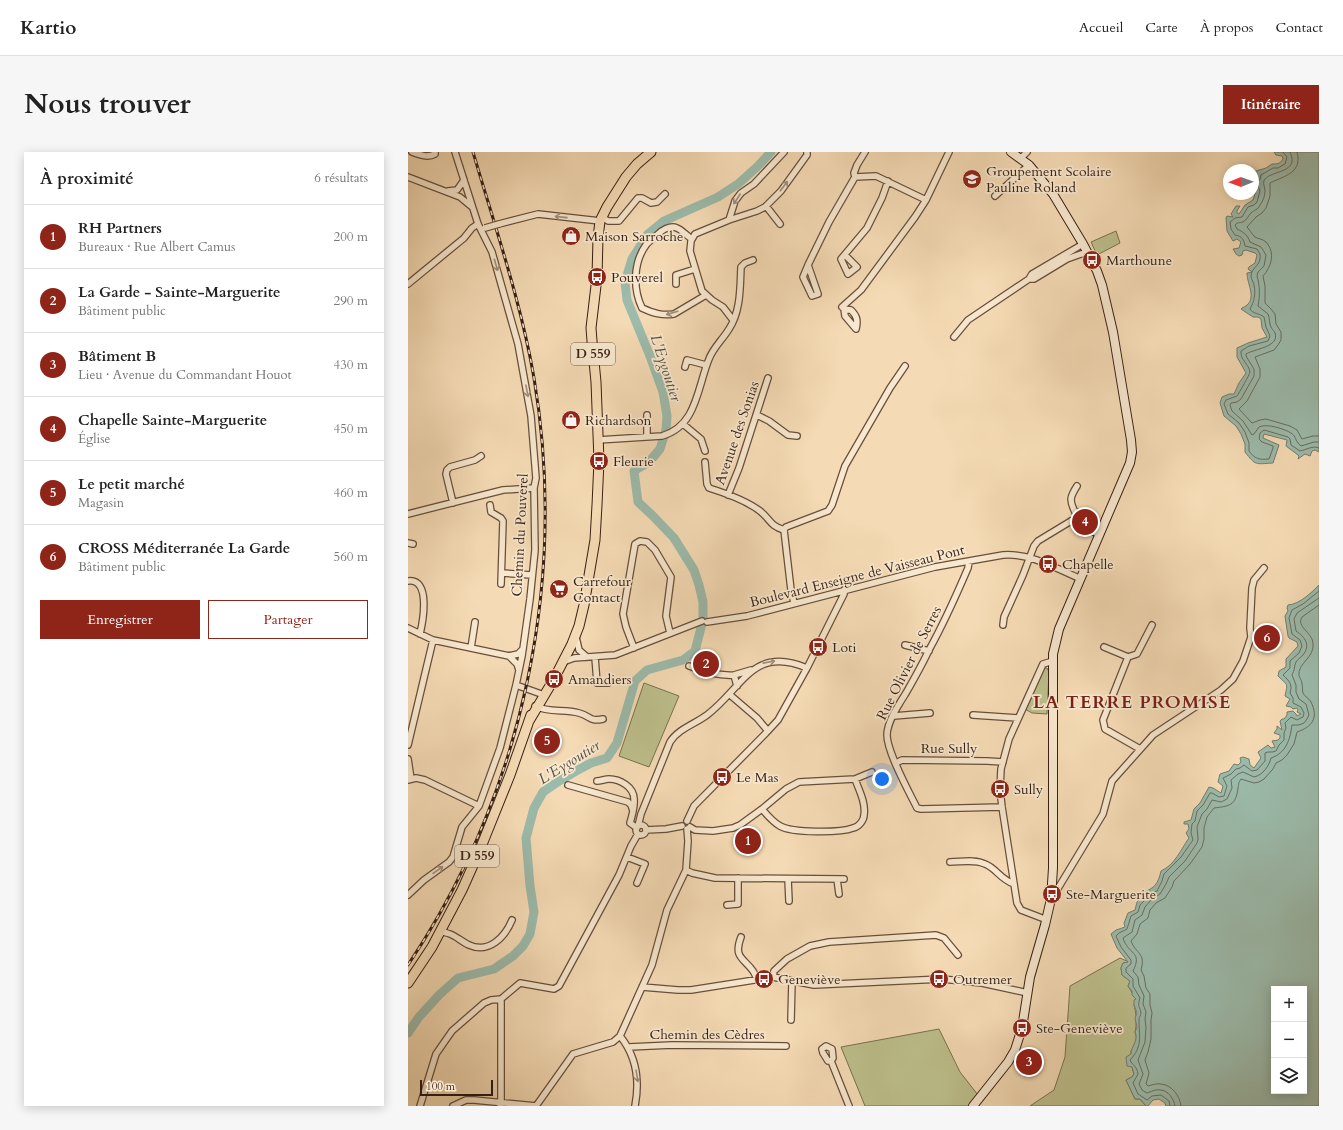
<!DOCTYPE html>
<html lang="fr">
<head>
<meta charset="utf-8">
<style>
  :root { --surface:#fff; --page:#f6f6f6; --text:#222; --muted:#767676; --line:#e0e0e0; --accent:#8f2418 }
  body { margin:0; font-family:Cardo,serif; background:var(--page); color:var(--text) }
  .controls { position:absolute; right:12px; bottom:12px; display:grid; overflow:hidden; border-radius:0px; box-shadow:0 2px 10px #0003 }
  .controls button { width:36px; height:36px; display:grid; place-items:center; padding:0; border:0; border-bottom:1px solid var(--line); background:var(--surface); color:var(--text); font:20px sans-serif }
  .compass { position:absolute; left:815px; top:12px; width:36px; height:36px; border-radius:50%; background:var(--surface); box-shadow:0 2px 10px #0003; rotate:269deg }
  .scale { position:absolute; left:12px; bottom:10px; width:73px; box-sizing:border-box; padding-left:4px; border:2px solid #381f14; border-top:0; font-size:11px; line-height:14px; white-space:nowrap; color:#381f14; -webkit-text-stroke:3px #f8e8cf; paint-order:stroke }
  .you { position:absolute; left:474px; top:627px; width:14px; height:14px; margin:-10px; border:3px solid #fff; border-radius:50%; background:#1a73e8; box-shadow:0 0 0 6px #1a73e833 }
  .badge { display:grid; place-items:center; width:26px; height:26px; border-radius:50%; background:var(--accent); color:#fff; font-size:13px; font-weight:700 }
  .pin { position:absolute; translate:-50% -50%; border:2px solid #fff; box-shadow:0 1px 4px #0006 }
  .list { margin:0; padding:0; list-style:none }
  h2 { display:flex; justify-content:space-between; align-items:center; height:52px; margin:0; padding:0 16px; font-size:17px }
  h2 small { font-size:13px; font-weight:400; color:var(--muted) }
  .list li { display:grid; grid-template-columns:26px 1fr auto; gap:12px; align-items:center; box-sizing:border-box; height:64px; padding:0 16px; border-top:1px solid var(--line) }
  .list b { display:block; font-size:15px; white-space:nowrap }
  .list p { margin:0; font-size:13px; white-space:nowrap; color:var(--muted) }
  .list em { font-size:13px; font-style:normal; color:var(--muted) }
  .actions { display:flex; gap:8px; padding:12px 16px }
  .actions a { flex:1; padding:9px 0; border:1px solid var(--accent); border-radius:0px; text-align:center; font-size:14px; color:var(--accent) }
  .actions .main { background:var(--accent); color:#fff }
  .icon { flex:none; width:22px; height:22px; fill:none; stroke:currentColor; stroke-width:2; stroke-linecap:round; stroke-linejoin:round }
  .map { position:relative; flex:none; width:911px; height:954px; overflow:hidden; border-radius:0px }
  header { display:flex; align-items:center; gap:24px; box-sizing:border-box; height:56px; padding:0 20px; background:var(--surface); border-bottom:1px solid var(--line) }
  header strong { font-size:19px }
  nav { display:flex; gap:22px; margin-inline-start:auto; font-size:14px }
  .intro { display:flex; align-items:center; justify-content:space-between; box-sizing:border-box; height:96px; padding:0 24px }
  h1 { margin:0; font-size:28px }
  .button { padding:10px 18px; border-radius:0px; background:var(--accent); color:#fff; font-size:14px; font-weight:700 }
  main { display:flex; gap:24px; padding:0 24px }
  aside { flex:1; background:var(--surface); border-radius:0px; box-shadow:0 2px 10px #0003 }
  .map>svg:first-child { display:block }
  .green { fill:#bdc08c; stroke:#7a7050 }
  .water { fill:#9cbbab; stroke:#747d6f; fill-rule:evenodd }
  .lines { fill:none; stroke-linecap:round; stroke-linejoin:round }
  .shore { stroke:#6a6d60; stroke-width:1 }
  .river { stroke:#9cbbab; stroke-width:9 }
  .street-casing { stroke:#674e3c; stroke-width:8 }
  .secondary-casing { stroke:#381f14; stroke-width:10 }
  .primary-casing { stroke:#381f14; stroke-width:11 }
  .street { stroke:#f8e8cf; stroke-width:5.5 }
  .secondary { stroke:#f8e8cf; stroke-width:8 }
  .primary { stroke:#f5dbb5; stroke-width:9 }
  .rail-casing { stroke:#381f14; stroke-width:3 }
  .rail { stroke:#f8e8cf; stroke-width:1.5; stroke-dasharray:4.5; stroke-linecap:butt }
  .street-bridge-casing { stroke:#674e3c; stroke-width:8; stroke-linecap:butt }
  .street-bridge { stroke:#f8e8cf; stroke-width:5.5 }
  .oneway { stroke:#a28e7b }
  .labels { text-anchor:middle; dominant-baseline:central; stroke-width:3.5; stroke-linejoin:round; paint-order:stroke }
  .shield { fill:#f8e8cf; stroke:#725b4c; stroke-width:1 }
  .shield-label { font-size:13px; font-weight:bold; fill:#381f14 }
  .poi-label { font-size:14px; fill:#381f14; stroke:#f8e8cf; text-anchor:start }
  .street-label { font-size:14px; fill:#381f14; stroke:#f8e8cf }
  .water-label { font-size:15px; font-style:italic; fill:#564e41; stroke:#f8e8cf }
  .district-label { font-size:18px; font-weight:bold; letter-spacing:1px; fill:#7a1f14; stroke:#f8e8cf }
</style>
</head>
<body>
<header>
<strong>Kartio</strong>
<nav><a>Accueil</a><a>Carte</a><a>À propos</a><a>Contact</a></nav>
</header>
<div class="intro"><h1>Nous trouver</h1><a class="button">Itinéraire</a></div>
<main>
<aside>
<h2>À proximité<small>6 résultats</small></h2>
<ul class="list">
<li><span class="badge">1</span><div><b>RH Partners</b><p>Bureaux · Rue Albert Camus</p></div><em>200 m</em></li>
<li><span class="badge">2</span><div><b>La Garde - Sainte-Marguerite</b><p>Bâtiment public</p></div><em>290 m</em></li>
<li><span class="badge">3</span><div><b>Bâtiment B</b><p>Lieu · Avenue du Commandant Houot</p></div><em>430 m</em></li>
<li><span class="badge">4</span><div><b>Chapelle Sainte-Marguerite</b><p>Église</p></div><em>450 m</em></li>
<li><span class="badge">5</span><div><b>Le petit marché</b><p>Magasin</p></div><em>460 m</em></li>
<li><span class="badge">6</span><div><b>CROSS Méditerranée La Garde</b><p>Bâtiment public</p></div><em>560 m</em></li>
</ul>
<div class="actions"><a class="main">Enregistrer</a><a>Partager</a></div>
</aside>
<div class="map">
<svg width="911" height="954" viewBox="0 0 911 954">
  <rect width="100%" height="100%" fill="#f5dbb5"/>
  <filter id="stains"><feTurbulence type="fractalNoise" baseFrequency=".005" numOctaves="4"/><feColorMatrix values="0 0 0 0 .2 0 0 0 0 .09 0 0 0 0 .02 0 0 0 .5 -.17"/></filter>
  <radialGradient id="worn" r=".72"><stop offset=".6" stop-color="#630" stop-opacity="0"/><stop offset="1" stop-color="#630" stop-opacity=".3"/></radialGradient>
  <path class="green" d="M708 79 712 91 689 103 683 90Z
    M636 516H639L641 520 639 562 624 561 617 557Z
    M236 531 271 544 241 615 211 604Z
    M712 806 721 810 715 811 713 816 714 823 722 829 720 834 728 847 726 853C728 859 729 873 727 880 730 887 727 894 723 899L724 915 726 922 724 925 718 928 727 947H732L738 954H622L646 938 657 905 662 834Z
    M531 877 552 920 570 943 561 954H457L433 895Z"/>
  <path class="water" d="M866 0H911V300L907 298 904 299 902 304 897 302 890 307 891 304 890 303 878 294 879 288 856 282 855 286 871 293 865 311C847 312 848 314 837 300V292L833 282 828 274 816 264 812 251 814 245 821 242H826L831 231 838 221 829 205V196L840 191 859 185 854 176 853 167 850 165H845L833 157 834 156C851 149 839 133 839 121L844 120 840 117 841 115 847 111 849 103 847 101 838 98 835 99 834 103 831 104 828 102 825 97 831 96 833 90 829 87 825 89 819 79 818 66 819 64 825 65 823 62 828 54H832L829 59V61L831 62 837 53 845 48 848 39 845 27 848 26 849 24 845 20 858 16 864 12C869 12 872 12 875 7L874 4 868 3Z
    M911 433V954H758L757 951 751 947 745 948 740 954H738L732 947H727L718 928 724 925 726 922 724 915 719 914 718 905 723 902C723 894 731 889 727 880L729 875 727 866 729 861 726 853V848L728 847 724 843V839L720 834 722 829 714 823 713 816 715 811 720 810 709 796 703 782 708 778 717 775 716 771 720 761 727 758 729 750 735 744 734 741C747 736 750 732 753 719 767 713 773 697 781 686L778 681 781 677 780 672H776V670L783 668 786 657 792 651 801 635 805 636 813 641 815 634 810 630 812 622 821 619 826 612 830 613 833 610 832 606 835 605 841 607 842 613 846 616 853 606 850 600 860 593 863 596 867 595 864 589 870 588 872 586V583L866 581 869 577V574L874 578 872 569 874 567H876L879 563V560L885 559 888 562 889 564 893 562 889 560 890 558 889 556 885 557 883 555 878 554 882 547 877 544C880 530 880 534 870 524L871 519 878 515V507L890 494 889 490 881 486 880 484 877 464 880 459 879 456 880 453C892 452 903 441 911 433ZM866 837H896V939H866Z"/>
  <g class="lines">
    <path class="shore" d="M875 0 879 5 877 12 870 16H865L853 23 852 27 849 31 852 39 849 50 846 53 840 55 834 65 827 66 822 70 823 77 827 83C834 84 836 88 837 94L849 97 852 102C854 114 843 115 843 124 843 127 846 131 846 133 848 142 846 150 842 157 845 162 851 161 856 165L858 175 862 184 860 189 841 194 833 199C832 208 841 212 842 220 842 222 831 241 829 244L818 248 816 252 820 262 831 271 837 280 841 291V299C847 307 851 308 861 307L865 296V294L854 290 851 287 852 281 856 278 880 285 882 287 883 293 892 299C898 298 905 293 911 296
      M882 0C892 21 865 18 857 27 854 31 857 35 857 39 857 44 855 49 852 53 850 58 846 58 843 61 840 64 839 68 835 70 831 71 830 70 827 73L829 77C836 80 840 84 842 90L853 95 858 103 856 114 850 120 849 124C852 134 852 144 850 154L860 162C862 167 861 171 863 175 865 179 865 177 867 181 872 195 846 197 838 202V204L846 217V224L833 247 829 250 823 251 822 253 824 259 835 269 844 283 846 282 851 275C858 271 877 277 883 281 889 285 886 288 893 294L906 290H911
      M889 0C895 21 876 24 862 31V44L858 56 854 61 848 65 839 75C841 77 844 82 847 85 850 87 855 87 858 90 868 101 863 115 855 124L857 134V151L863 157 867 162 868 172 873 180V188L870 193 866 198 847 205 852 217V225L839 249 831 257 844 271 852 268 858 267 882 274 889 278 894 287 905 284H911
      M762 954 761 949 753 943 744 944 739 948 730 942 725 931 730 922C729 914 724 913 722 908 735 894 731 885 731 867 731 865 733 863 733 861 732 854 729 856 732 846L725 834V827L718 820V816L723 812V808L713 795 708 784 711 781 719 777 723 764 730 760 732 753 738 747 740 743 749 739 754 729 756 722 773 705 785 688 783 681 784 672 787 669 789 659 795 653 802 641H804L811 645 816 644 819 634 815 626 823 622 828 617 832 616 836 613 844 619 849 618 857 609V601C860 599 864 601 868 599L871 593 876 588V581L878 576 877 571 883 565 889 568 895 565 896 561 893 555 885 551V546L882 541C885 532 881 529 875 523L882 516V509L891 501 894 494 892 488 884 482 881 466 884 458 895 452 911 439
      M767 954C766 947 760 938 752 938 747 937 743 940 739 941L734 938 731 932 735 922 730 908 737 890 738 875 737 867 738 860 735 852 736 844 731 833 730 825 725 819C735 799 720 803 715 786L724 780 727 768 734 763 737 755 744 747 752 742 758 732 761 725 777 709 789 691 790 687 789 675 794 662 799 657 804 648 813 650 819 647 824 636 823 628 830 622 835 620 846 625C855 623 861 614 863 606 878 601 882 588 884 573H891L896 571 899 567 901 563 898 552 891 547 888 540V533L884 523C887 518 886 514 888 510 889 508 893 505 895 503 903 493 897 485 888 479L886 467 889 461 911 446
      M773 954C772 944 764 933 753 932 749 931 744 933 740 934L738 932 741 921 737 908 740 900 743 887V868L744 861 742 853V842L738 836 736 824 733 818C738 801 728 802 723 789L729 782 732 772 740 766 742 758 748 751 757 746 764 735 766 729 782 712 794 695 796 687V676L799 665 806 656C821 654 828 654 830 636 831 632 830 631 833 627L846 631 851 630 856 627 865 617 868 611 874 608 879 603 886 592 889 580C904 575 911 566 903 550 901 546 897 545 895 541 894 538 895 536 894 532 894 529 892 526 891 524 889 511 907 506 905 491 904 480 888 475 894 465L911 453"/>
    <path class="river" d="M0 881 11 865 31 843 50 826 86 817 105 804 115 794 122 782 126 760 122 734 118 686 126 656 135 640 151 629 168 619 183 611 199 606 209 591 227 529 239 518 275 508 287 499 295 468V450L291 433 286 418 266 386 245 364 230 350 226 319 241 310 252 297 258 278 259 264 255 240 242 204 219 148 217 130 224 107 240 82 256 69 310 45 330 32 350 14 363 0"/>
    <g class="street-casing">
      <path id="street" d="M4 0C12 3 20 6 27 2V0
        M613 6 619 0
        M0 25 52 45 64 55
        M447 25 468 24 518 48
        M40 39 49 38 56 28
        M587 44 621 13
        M358 54 372 72
        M194 65 200 69H211L230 46H234L243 51 249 50 257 42
        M321 68 327 49 333 41 346 32 376 0
        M91 72 130 62 192 69
        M284 87C279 84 274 78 269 76 262 73 254 78 249 83 246 86 241 89 238 93 225 111 225 137 234 156 245 161 254 164 266 162L298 143
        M437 103 449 115 440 122 433 107 459 76 474 46 480 29
        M400 113 395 125 404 144 410 142 400 113 421 70 447 25 446 21 449 13 457 0
        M621 127H626L659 107 673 102 680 101
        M0 132 56 86 64 76 70 72
        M268 132V123L287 117
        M436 157 443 158C449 164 450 168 448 177L437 164 436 157 434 155 453 138 507 65 518 48 541 0
        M325 168 315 155 304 148 294 139 282 99 283 89 287 82 321 68 349 59 357 55 373 39 399 3V0
        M546 185 560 168 621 127 624 122 675 92
        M277 215 279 208 298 213
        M239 263V285
        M349 263 361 269 380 283 389 284
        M275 272 293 287 297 299
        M190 288 254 284C289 274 289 236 301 207 305 196 315 187 321 177 333 159 332 135 333 115L337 111 345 108
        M297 310 299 332 301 336C317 341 339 349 352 359 362 367 362 374 376 378
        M320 343 331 316 360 226
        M45 351 38 322 39 318 42 315 67 308 73 304
        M82 353 83 360 93 366 95 369 93 432
        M667 360C677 360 685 373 694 376
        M667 360C661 348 662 345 669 334
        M0 362 95 338 126 336
        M663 369 680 378 691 382
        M376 378 378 375 420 359 424 353 437 314 482 236 497 214
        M376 378 383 438 386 451
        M0 391 5 392
        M561 409 560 416C548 444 536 471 521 498 514 513 506 527 498 541 491 552 479 570 479 583 479 600 501 640 509 656L513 657 594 655
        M94 421 124 423
        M0 429C23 426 15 469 12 482
        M299 470 339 464 527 415 595 403C623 401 647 416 673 427
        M595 473 596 465 615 423 626 394 630 389 663 369
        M0 476 25 488 101 504 110 502 115 497
        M168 485 171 498 179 505
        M497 493 521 499
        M696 495 720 505
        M63 496 67 470
        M226 496 218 475 215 462 227 392 232 389 239 390 247 398 263 425 258 464 262 481
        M101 504 109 512 111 518
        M187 505 189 531H200
        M155 510 166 506 207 503 294 469
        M281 514C295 519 310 524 326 523L329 534
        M326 523 343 518
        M108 533 136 543
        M321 542 349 566 360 579
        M127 554C141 561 156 557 171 561 183 564 181 570 195 567
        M565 563 610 566
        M486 564 522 561
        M0 593 25 488
        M732 597 697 577 695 568 720 505 729 502 744 473
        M0 607 3 627
        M488 611 494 608 579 609 595 610
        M447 627 464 620
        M0 628 8 626 17 628 71 654
        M189 629C193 629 197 627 201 627 212 627 226 635 226 647 227 655 224 663 222 671L229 676
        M160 633 220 650 223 653 225 659
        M279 669 286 654 358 581 370 568 399 516 436 442V438
        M228 678a5 5 0 1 1 10 0a5 5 0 1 1-10 0Z
        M230 674 233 662 262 590C270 577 287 572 299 563 335 536 344 493 399 516
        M282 675 287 678 305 679 325 676 332 673 354 657 378 637 391 630 447 627C451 638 458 651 456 663 456 668 451 675 445 676 432 681 384 681 372 674 365 670 359 663 354 657
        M238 678 258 677 274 674
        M219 705 237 712 229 731
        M542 710C553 710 567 707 577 712 588 716 592 727 606 732
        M278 718 284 721 307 726 436 727
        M380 727 381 749
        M429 727 431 742
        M644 739 649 738 695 662 704 629 745 583 813 538 825 527 835 509 843 485 842 476 844 436 846 428 856 416
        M0 743 16 728 41 710 45 705 54 675 71 654 92 596 108 533 114 504 122 447 127 398 126 336 128 326 123 264 110 192 84 100 70 72 47 0
        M319 753 330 752V726
        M639 768 613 758 609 751 594 655 592 637 593 617 601 587 635 512 645 509
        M32 779C35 780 39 781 42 782 48 784 54 790 61 793 81 802 97 785 104 768
        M333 785C325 806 336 806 345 819 347 822 348 825 350 828
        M365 825 366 819 379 807 402 794 421 790 528 783 536 786 550 803
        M234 835 270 838H283L365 825 406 833 534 827 574 831 620 841
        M383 868 384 829
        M212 884C229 905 232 928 227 954
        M418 894 424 897 425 906 423 909H420L415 901 414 897Z
        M221 895 264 893 378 894
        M423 909 441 954
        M12 954 28 902 44 879 76 851 83 848 93 847 112 831 146 837 151 834 211 723 223 694 230 682
        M45 954 58 948H66L128 954
        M92 954 93 951V847
        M128 954 165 902 205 890 212 884 244 813 259 758 278 718 280 689 279 677"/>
    </g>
    <g class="secondary-casing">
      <path id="secondary" d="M565 954 600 910 607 898 614 876 622 825 637 773 643 747 645 716V502L651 477 722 311 724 300 723 288 705 180 694 133 689 119 675 92 645 42 621 13 603 0"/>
    </g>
    <g class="primary-casing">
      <path id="primary" d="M121 569 146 527 164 492 171 474 176 453 187 388 189 353 191 309 188 230 184 189 183 176 189 125 190 86 192 69 199 55 218 25 229 12 243 0
        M0 831 24 795 54 738 71 700 102 623 123 563"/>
    </g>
    <use href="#street" class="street"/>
    <use href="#secondary" class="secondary"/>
    <use href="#primary" class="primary"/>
    <g class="rail-casing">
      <path id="rail" d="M0 813C115 641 160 429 126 226 113 150 87 75 65 0"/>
    </g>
    <use href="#rail" class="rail"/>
    <g class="street-bridge-casing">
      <path id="street-bridge" d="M77 76 91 72"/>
    </g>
    <use href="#street-bridge" class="street-bridge"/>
  </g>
  <defs><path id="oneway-shaft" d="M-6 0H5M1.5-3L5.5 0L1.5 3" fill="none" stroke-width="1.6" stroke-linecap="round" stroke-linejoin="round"/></defs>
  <g class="oneway">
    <use href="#oneway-shaft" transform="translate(376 34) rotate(-53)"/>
    <use href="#oneway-shaft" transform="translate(329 47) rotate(123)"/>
    <use href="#oneway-shaft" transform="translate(153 65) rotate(-174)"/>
    <use href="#oneway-shaft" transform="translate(88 113) rotate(74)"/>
    <use href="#oneway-shaft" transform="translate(264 161) rotate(164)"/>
    <use href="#oneway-shaft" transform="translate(119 239) rotate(79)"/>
    <use href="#oneway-shaft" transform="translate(361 510) rotate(-11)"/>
    <use href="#oneway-shaft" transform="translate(30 718) rotate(-35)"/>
    <use href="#oneway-shaft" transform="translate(229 924) rotate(81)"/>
  </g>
  <defs>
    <g id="school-disc" transform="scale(1)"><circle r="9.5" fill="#8f2418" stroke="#f8e8cf"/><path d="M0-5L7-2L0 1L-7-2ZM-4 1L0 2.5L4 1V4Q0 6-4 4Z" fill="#fff"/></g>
    <g id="shop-disc" transform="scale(1)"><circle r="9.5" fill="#8f2418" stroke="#f8e8cf"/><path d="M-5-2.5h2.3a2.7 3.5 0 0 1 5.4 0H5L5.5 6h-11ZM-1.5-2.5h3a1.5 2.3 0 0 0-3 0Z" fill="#fff"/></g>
    <g id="bus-disc" transform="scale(1)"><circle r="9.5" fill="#8f2418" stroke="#f8e8cf"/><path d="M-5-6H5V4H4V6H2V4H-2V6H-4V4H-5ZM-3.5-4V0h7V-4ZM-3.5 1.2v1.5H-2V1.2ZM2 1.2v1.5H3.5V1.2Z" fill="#fff"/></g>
    <g id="supermarket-disc" transform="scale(1)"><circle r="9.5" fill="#8f2418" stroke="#f8e8cf"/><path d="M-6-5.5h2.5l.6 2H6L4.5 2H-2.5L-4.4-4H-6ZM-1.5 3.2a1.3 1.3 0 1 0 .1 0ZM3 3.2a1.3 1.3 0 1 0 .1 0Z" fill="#fff"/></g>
  </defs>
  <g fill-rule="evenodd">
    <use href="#school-disc" x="564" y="27"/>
    <use href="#shop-disc" x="163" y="84"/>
    <use href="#bus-disc" x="684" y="108"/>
    <use href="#bus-disc" x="189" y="125"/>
    <use href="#shop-disc" x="163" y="268"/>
    <use href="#bus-disc" x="191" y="309"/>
    <use href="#bus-disc" x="640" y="412"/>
    <use href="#supermarket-disc" x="151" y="437"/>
    <use href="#bus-disc" x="410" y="495"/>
    <use href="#bus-disc" x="146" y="527"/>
    <use href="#bus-disc" x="314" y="625"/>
    <use href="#bus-disc" x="592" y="637"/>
    <use href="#bus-disc" x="644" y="742"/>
    <use href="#bus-disc" x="356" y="827"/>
    <use href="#bus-disc" x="531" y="827"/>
    <use href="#bus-disc" x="614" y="876"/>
  </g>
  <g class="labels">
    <g class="shield">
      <rect x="163" y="191" width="44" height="22" rx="3"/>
      <rect x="47" y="693" width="44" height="22" rx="3"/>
    </g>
    <g class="shield-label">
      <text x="185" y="202">D 559</text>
      <text x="69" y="704">D 559</text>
    </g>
    <g class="poi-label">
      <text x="578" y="19">Groupement Scolaire<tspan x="578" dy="16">Pauline Roland</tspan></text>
      <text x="177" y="84">Maison Sarroche</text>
      <text x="698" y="108">Marthoune</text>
      <text x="203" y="125">Pouverel</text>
      <text x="177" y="268">Richardson</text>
      <text x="205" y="309">Fleurie</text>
      <text x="654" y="412">Chapelle</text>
      <text x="165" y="429">Carrefour<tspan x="165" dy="16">Contact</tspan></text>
      <text x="424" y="495">Loti</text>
      <text x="160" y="527">Amandiers</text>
      <text x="328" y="625">Le Mas</text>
      <text x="606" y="637">Sully</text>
      <text x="658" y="742">Ste-Marguerite</text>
      <text x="370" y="827">Geneviève</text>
      <text x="545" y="827">Outremer</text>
      <text x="628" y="876">Ste-Geneviève</text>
    </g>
    <g class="street-label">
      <text transform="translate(329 281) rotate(-71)">Avenue des Sonias</text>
      <text transform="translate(112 383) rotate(-87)">Chemin du Pouverel</text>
      <text transform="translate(449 424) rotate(-14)">Boulevard Enseigne de Vaisseau Pont</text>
      <text transform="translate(501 511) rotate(-63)">Rue Olivier de Serres</text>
      <text x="541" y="596">Rue Sully</text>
      <text x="299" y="882">Chemin des Cèdres</text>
    </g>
    <g class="water-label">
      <text transform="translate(258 216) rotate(72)">L'Eygoutier</text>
      <text transform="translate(161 610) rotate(-32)">L'Eygoutier</text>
    </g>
    <g class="district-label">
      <text x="724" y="550">LA TERRE PROMISE</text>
    </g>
  </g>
  <rect width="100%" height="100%" filter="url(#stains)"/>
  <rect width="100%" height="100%" fill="url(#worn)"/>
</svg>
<div class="controls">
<button>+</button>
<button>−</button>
<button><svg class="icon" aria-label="layers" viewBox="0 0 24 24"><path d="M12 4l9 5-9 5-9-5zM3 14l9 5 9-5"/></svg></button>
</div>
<svg class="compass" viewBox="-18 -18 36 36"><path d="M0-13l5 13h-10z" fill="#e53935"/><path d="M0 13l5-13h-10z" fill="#767676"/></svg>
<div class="scale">100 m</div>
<div class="you"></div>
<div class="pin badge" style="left:340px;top:689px">1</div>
<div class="pin badge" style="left:298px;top:512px">2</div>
<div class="pin badge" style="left:621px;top:910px">3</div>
<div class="pin badge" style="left:677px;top:370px">4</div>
<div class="pin badge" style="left:139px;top:589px">5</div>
<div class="pin badge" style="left:859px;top:486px">6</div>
</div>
</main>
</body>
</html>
